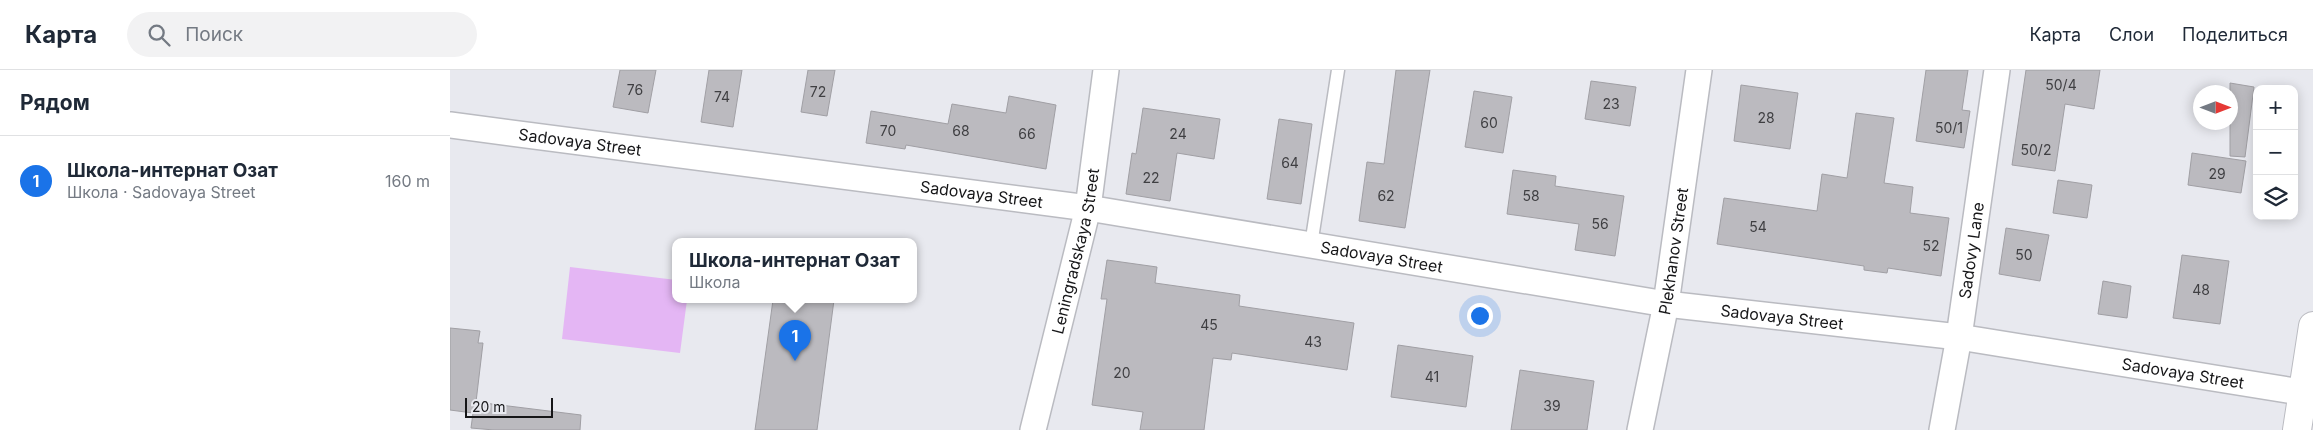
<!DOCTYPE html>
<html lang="ru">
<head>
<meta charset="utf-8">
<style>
  :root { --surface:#fff; --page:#f2f2f3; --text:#1f2937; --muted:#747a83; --line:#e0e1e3; --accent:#1a73e8 }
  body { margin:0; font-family:Inter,sans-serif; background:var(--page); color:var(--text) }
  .controls { position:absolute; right:15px; top:15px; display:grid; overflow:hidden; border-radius:10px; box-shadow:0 2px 12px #0003 }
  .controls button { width:45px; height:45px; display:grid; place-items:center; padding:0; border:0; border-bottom:1px solid var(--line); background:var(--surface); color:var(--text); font:25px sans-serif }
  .compass { position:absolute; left:1743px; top:15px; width:45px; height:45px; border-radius:50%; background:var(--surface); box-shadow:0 2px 12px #0003; rotate:90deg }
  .scale { position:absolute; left:15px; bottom:12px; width:88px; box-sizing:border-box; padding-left:5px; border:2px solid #161618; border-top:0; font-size:14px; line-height:18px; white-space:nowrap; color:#161618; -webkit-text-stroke:4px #e8e9ef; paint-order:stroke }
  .you { position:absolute; left:1029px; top:245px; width:18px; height:18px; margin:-12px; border:4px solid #fff; border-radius:50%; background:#1a73e8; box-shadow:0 0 0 8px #1a73e833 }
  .badge { display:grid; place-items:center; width:32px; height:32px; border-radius:50%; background:var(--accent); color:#fff; font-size:16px; font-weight:700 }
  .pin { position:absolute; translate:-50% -41px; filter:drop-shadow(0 1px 2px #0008) }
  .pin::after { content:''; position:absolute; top:26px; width:18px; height:15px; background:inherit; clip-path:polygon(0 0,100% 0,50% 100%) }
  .popup { position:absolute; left:222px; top:168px; width:245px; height:65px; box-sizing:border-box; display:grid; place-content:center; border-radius:10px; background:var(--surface); filter:drop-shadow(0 1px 4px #0005); font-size:16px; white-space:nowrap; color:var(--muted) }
  .popup b { font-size:19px; color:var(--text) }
  .popup::after { content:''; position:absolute; left:50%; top:100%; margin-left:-10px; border:10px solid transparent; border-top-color:var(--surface) }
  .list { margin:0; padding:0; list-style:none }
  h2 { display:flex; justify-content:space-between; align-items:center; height:65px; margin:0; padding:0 20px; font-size:21px }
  h2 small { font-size:16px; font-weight:400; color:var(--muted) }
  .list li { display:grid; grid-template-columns:32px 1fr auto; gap:15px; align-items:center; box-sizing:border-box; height:90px; padding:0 20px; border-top:1px solid var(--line) }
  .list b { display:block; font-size:19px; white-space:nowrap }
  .list p { margin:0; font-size:16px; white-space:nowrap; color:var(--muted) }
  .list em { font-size:16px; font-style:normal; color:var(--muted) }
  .icon { flex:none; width:28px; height:28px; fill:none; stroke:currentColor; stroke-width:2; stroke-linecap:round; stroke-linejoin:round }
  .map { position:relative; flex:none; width:1863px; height:360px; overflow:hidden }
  header { display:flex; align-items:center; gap:30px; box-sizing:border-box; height:70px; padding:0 25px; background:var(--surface); border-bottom:1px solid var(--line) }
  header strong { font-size:24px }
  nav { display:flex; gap:28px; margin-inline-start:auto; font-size:18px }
  .search { width:350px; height:45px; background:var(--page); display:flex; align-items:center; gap:12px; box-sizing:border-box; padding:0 18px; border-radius:28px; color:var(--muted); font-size:19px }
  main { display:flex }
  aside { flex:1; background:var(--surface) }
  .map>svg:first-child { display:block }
  .green { fill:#e4b6f4 }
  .building { fill:#bbbabf; stroke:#a09fa4 }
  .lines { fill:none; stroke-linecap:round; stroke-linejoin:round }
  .lane-casing { stroke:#babbc1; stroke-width:15 }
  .street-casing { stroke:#babbc1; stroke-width:28 }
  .secondary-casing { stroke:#babbc1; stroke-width:30 }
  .lane { stroke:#fff; stroke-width:12 }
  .street { stroke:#fff; stroke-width:25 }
  .secondary { stroke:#fff; stroke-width:28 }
  .labels { text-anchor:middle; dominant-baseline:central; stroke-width:4; stroke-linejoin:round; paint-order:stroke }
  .number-label { font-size:14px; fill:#3f3f42 }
  .street-label { font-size:16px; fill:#161618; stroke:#e8e9ef }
</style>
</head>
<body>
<header>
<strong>Карта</strong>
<div class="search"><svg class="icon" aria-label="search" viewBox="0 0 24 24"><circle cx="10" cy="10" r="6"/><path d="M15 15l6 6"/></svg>Поиск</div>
<nav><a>Карта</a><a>Слои</a><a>Поделиться</a></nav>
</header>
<main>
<aside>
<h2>Рядом<small></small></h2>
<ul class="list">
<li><span class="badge">1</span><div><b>Школа-интернат Озат</b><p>Школа · Sadovaya Street</p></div><em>160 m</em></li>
</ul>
</aside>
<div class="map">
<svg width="1863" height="360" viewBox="0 0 1863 360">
  <rect width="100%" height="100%" fill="#e8e9ef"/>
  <path class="green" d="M120 197 226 210V230H237L230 283 112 269Z"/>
  <path class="building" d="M170 0H206L198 43 163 37Z
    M259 0H292L283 57 251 52Z
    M358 0H385L377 46 351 42Z
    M946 0H980L955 158 909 151 917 92 934 94Z
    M1476 0H1518L1512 40 1520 41 1514 78 1466 71Z
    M1576 0H1650L1644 39 1615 34 1605 101 1562 95Z
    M1141 11 1186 17 1180 56 1135 49Z
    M1780 13 1804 17 1795 87 1780 86Z
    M1291 15 1348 23 1340 79 1284 71Z
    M1024 21 1062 27 1053 83 1015 77Z
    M559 26 606 35 596 99 456 75 455 79 416 73 421 41 498 54 502 34 556 43Z
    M693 38 770 49 764 89 727 83 720 131 676 124 682 83 686 84Z
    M1406 43 1444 48 1434 113 1463 117 1460 143 1499 148 1491 206 1438 198 1437 203 1414 200V196L1267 174 1274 128 1367 141 1372 104 1397 108Z
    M829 49 862 54 851 134 817 129Z
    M1742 83 1796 91 1791 123 1738 115Z
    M1063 100 1106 106 1105 116 1174 126 1165 186 1125 180 1129 154 1057 144Z
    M1608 110 1642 115 1637 148 1603 143Z
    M1556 158 1599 165 1590 211 1549 204Z
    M1732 185 1779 191 1770 254 1723 248Z
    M657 190 707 197 705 213 790 225 789 236 904 253 897 300 782 283 781 290 763 288 754 360H690L693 342 642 335 657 229H651Z
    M1653 211 1681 216 1677 248 1648 244Z
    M323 230H384L367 360H305Z
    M0 258 30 261 28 273H33L26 332 131 345 130 360H44L21 358 23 343 0 340Z
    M948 275 1023 286 1016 337 941 327Z
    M1070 300 1144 311 1137 360H1061Z"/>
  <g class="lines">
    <g class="lane-casing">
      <path id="lane" d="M861 175 888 0"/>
    </g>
    <g class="street-casing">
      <g id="street">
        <path id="s1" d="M0 55 638 138 1216 234 1509 267 1863 324"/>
        <path id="s2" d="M583 360 638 138 656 0"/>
        <path id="s3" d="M1190 360 1216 234 1249 0"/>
        <path id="s4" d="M1492 360 1509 267 1547 0"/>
      </g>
    </g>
    <g class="secondary-casing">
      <path id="secondary" d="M1847 360 1863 256"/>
    </g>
    <use href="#lane" class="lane"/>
    <use href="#street" class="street"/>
    <use href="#secondary" class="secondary"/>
  </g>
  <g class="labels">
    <g class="number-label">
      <text x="1611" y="14">50/4</text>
      <text x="185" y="19">76</text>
      <text x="368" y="21">72</text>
      <text x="272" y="26">74</text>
      <text x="1161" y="33">23</text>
      <text x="1316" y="47">28</text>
      <text x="1039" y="52">60</text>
      <text x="1499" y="57">50/1</text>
      <text x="438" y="60">70</text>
      <text x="511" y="60">68</text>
      <text x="577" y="63">66</text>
      <text x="728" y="63">24</text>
      <text x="1586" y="79">50/2</text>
      <text x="840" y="92">64</text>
      <text x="1767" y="103">29</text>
      <text x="701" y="107">22</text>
      <text x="936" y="125">62</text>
      <text x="1081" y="125">58</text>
      <text x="1150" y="153">56</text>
      <text x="1308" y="156">54</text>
      <text x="1481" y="175">52</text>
      <text x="1574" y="184">50</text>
      <text x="1751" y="219">48</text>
      <text x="759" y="254">45</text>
      <text x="863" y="271">43</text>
      <text x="672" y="302">20</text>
      <text x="982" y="306">41</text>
      <text x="1102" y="335">39</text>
    </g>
    <g class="street-label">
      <text stroke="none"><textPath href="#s1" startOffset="131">Sadovaya Street</textPath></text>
      <text stroke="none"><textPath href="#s1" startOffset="536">Sadovaya Street</textPath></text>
      <text stroke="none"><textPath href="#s4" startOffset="182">Sadovy Lane</textPath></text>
      <text stroke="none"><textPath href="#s2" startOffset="184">Leningradskaya Street</textPath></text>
      <text stroke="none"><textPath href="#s3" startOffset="182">Plekhanov Street</textPath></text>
      <text stroke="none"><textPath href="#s1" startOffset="941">Sadovaya Street</textPath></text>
      <text stroke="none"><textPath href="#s1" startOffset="1346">Sadovaya Street</textPath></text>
      <text stroke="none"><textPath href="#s1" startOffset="1751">Sadovaya Street</textPath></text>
    </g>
  </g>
</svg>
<div class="controls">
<button>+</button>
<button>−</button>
<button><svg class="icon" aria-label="layers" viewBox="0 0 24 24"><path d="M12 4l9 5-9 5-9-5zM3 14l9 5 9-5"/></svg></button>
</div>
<svg class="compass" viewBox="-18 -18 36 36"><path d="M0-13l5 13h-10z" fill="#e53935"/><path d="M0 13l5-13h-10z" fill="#747a83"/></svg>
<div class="scale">20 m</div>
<div class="you"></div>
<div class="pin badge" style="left:345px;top:291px">1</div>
<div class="popup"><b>Школа-интернат Озат</b>Школа</div>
</div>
</main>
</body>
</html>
